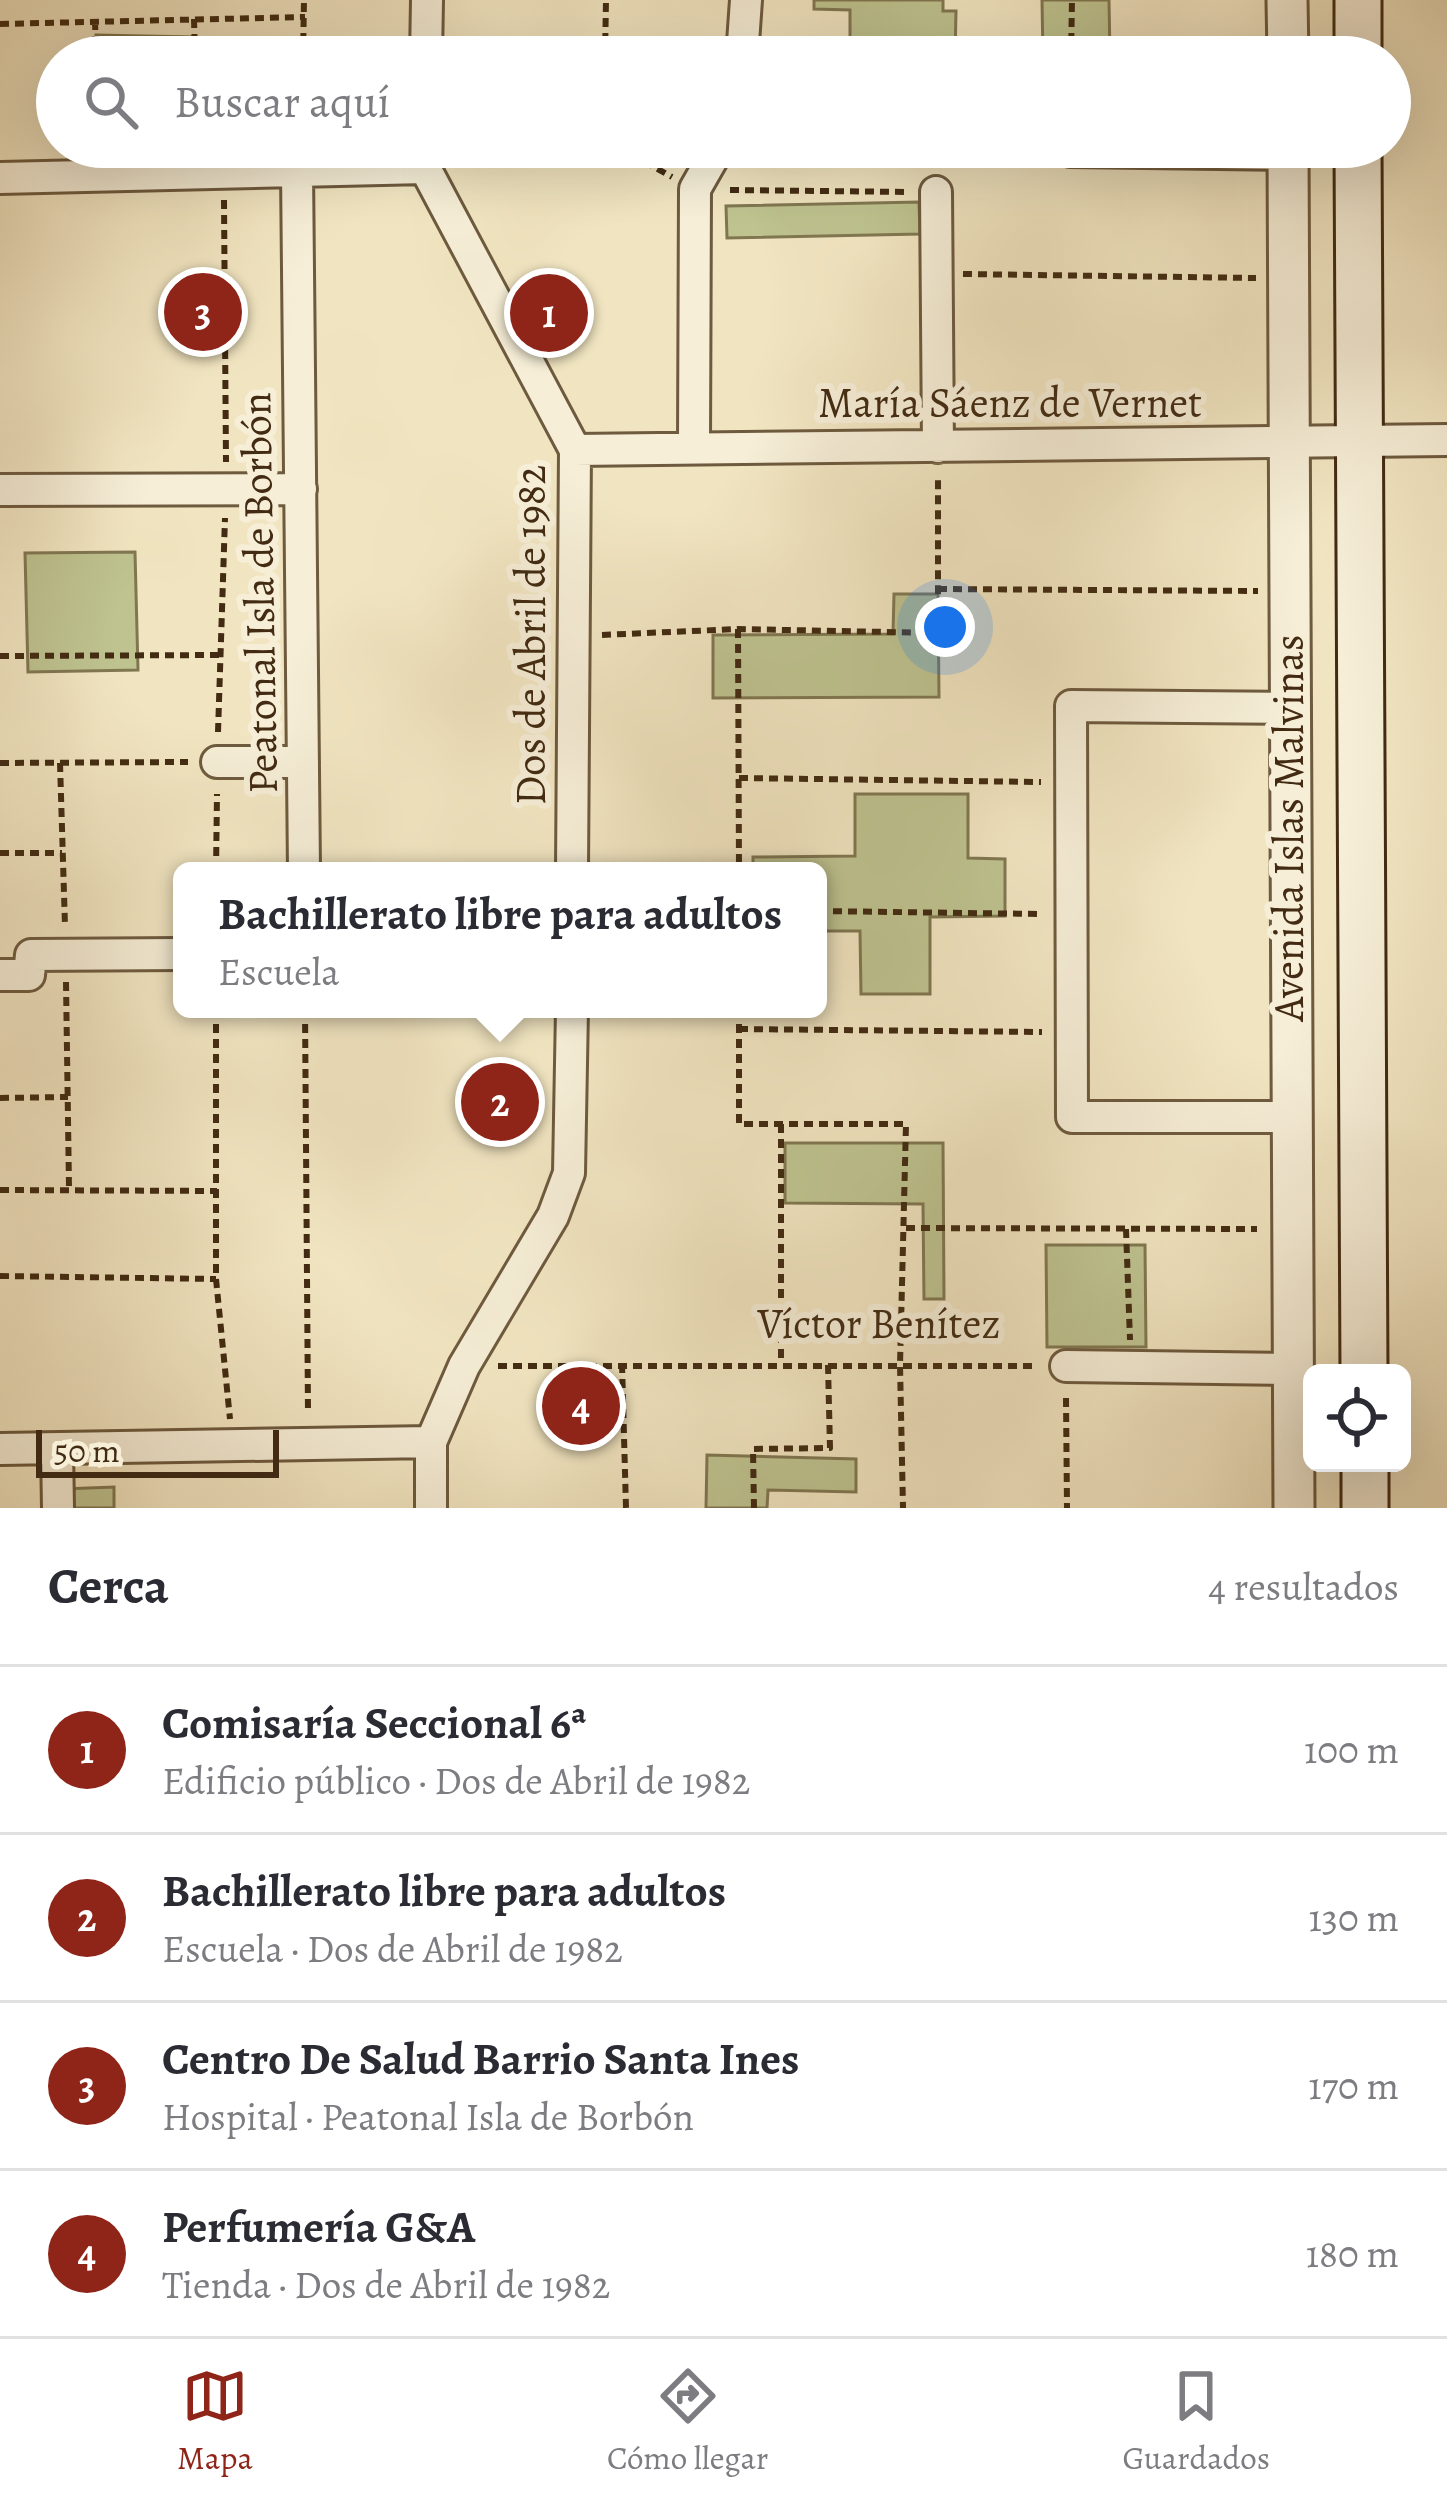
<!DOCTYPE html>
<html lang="es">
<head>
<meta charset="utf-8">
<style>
  :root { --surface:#fff; --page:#f2f2f3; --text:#2b2b33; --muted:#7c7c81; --line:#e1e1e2; --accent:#8f2418 }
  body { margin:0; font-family:Alegreya,serif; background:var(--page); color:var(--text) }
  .controls { position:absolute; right:36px; bottom:36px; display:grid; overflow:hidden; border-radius:18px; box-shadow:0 12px 48px #0002 }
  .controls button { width:108px; height:108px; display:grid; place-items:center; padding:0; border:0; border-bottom:3px solid var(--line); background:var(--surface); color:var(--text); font:60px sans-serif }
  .scale { position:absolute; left:36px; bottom:30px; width:243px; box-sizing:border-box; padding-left:12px; border:6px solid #422b12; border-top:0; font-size:33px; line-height:42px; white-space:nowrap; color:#422b12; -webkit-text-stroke:9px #f6eed7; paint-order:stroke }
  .you { position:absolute; left:945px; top:627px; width:42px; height:42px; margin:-30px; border:9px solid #fff; border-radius:50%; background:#1a73e8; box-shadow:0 0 0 18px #1a73e833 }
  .badge { display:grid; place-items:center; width:78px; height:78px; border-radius:50%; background:var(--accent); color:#fff; font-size:39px; font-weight:700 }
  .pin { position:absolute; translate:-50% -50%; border:6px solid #fff; box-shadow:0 3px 12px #0006 }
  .popup { position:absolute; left:173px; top:862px; width:654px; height:156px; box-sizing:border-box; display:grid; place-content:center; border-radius:18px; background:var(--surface); filter:drop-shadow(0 3px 9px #0005); font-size:39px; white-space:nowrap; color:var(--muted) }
  .popup b { font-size:45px; color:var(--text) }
  .popup::after { content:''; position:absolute; left:50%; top:100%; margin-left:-24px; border:24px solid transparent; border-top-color:var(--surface) }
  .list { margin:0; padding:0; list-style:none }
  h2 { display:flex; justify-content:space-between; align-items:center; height:156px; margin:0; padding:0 48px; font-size:51px }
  h2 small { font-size:39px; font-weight:400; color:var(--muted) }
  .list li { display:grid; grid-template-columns:78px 1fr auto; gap:36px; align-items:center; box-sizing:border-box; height:168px; padding:0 48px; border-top:3px solid var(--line) }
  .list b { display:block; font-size:45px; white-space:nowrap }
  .list p { margin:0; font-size:39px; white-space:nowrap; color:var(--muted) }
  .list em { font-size:39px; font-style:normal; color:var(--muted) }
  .icon { flex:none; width:66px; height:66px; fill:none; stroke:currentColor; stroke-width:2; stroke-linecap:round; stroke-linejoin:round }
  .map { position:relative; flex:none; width:1447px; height:1508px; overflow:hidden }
  .search { position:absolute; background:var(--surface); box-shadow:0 12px 48px #0002; left:36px; right:36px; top:36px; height:132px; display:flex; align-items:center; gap:30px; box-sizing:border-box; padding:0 42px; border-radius:66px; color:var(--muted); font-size:45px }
  .sheet { height:828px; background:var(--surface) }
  nav { display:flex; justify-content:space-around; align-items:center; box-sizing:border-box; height:168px; border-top:3px solid var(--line); background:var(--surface); font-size:33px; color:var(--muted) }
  nav a { display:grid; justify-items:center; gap:6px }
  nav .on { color:var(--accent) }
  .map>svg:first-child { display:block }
  .green { fill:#bec390; stroke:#807751; stroke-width:3 }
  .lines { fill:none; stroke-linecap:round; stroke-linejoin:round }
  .minor-casing { stroke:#6e5a3e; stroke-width:36 }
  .tertiary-casing { stroke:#6e5a3e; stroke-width:45 }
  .secondary-casing { stroke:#422b12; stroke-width:51 }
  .path { stroke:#422b12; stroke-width:6; stroke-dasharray:9 6; stroke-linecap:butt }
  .minor { stroke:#f6eed7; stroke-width:30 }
  .tertiary { stroke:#f6eed7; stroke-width:39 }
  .secondary { stroke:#f6eed7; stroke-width:45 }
  .labels { text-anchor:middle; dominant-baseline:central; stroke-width:12; stroke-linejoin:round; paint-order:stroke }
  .street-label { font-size:42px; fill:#422b12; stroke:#f6eed7 }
</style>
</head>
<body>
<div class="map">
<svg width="1447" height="1508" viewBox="0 0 1447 1508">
  <rect width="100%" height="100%" fill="#f1e5c1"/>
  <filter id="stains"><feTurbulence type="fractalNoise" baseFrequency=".00167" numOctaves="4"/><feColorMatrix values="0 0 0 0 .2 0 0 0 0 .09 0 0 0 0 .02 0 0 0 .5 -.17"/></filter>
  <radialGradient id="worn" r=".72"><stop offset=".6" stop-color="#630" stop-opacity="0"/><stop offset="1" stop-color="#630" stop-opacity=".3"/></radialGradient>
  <path class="green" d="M814 0H943V11H956L955 57H850V10L814 9Z
    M1042 0H1109L1110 57H1043Z
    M96 35 194 37V57H96Z
    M919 202 920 234 727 238 726 206Z
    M135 552 138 670 28 672 25 553Z
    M894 594H938L939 697 713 698V635L893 634Z
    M855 794H968V858L1005 859V916L930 917V994H861L860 931H818V871H753V857L855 856Z
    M943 1143 944 1299H924L923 1204 785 1203V1143Z
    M1046 1245H1145L1146 1347H1047Z
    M707 1455 856 1459V1492L768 1490 767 1508H706Z
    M114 1487V1508H63L62 1489Z"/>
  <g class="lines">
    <g class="minor-casing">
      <path id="minor" d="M426 57 427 0
        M742 57 746 0
        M424 147 425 168 575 450 572 871
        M1070 151 1288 154
        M297 170 304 871
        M0 178 425 168
        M936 192 938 447
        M694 445 695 189 719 147
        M575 450 1447 440
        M0 490 301 489
        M1287 708 1071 706 1072 1117H1290
        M217 762H303
        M0 975H29L31 955 182 954
        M1066 1366 1294 1369
        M0 1449 431 1442
        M57 1449 58 1508
        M431 1508V1442L464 1366 553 1216 569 1173 572 1009"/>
    </g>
    <g class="tertiary-casing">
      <path id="tertiary" d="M1287 0 1288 57
        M1288 147 1294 1508"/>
    </g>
    <g class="secondary-casing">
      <path id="secondary" d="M1358 0V57
        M1358 147 1364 1373
        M1365 1463V1508"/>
    </g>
    <path class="path" d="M194 19 195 57
      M95 21 96 57
      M0 24 305 17
      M303 57 304 0
      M605 57 606 0
      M1071 57 1072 0
      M618 147 672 177
      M937 164V150L1041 151
      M730 190 909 192
      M224 200 226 462
      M963 274 1256 278
      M938 589 1258 591
      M738 629 739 871
      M602 635 738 629 938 633V478
      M0 656 219 655
      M218 732 225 518
      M0 763 188 762
      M60 763 65 926
      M739 778 1041 782
      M0 853H62
      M216 871 217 794
      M818 911 1042 914
      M66 982 69 1188
      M216 1009V1279L230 1419
      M305 1009 308 1413
      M739 1009V1124H906L900 1365 903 1508
      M739 1029 1042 1032
      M0 1098 68 1097
      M781 1124V1364
      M0 1190 217 1191
      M906 1228 1257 1229
      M1126 1229 1130 1340
      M0 1276 216 1279
      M622 1364 626 1508
      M498 1366H1036
      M1066 1398 1067 1508
      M754 1508 753 1449 830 1448 828 1365"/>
    <use href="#minor" class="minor"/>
    <use href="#tertiary" class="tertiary"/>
    <use href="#secondary" class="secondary"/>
  </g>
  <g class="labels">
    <g class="street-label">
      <text x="1010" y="402">María Sáenz de Vernet</text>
      <text transform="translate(259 593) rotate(-91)">Peatonal Isla de Borbón</text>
      <text transform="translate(530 635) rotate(-90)">Dos de Abril de 1982</text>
      <text transform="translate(1288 828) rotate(-90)">Avenida Islas Malvinas</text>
      <text x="879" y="1323">Víctor Benítez</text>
    </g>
  </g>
  <rect width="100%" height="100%" filter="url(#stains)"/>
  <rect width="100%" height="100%" fill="url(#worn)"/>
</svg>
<div class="controls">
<button><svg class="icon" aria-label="locate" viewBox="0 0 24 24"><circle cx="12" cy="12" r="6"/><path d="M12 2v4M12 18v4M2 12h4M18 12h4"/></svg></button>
</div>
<div class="scale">50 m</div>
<div class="you"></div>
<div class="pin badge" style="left:549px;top:313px">1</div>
<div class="pin badge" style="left:500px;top:1102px">2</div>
<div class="popup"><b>Bachillerato libre para adultos</b>Escuela</div>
<div class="pin badge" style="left:203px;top:312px">3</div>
<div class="pin badge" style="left:581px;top:1406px">4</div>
<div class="search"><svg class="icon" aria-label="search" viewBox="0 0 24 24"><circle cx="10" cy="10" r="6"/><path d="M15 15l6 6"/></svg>Buscar aquí</div>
</div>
<section class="sheet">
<h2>Cerca<small>4 resultados</small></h2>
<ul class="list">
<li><span class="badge">1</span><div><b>Comisaría Seccional 6ª</b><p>Edificio público · Dos de Abril de 1982</p></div><em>100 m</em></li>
<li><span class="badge">2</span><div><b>Bachillerato libre para adultos</b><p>Escuela · Dos de Abril de 1982</p></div><em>130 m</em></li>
<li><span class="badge">3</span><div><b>Centro De Salud Barrio Santa Ines</b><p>Hospital · Peatonal Isla de Borbón</p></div><em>170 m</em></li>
<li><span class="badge">4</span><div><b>Perfumería G&amp;A</b><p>Tienda · Dos de Abril de 1982</p></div><em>180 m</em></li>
</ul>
</section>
<nav>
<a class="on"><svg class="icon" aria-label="map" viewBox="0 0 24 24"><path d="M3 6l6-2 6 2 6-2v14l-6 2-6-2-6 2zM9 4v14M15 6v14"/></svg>Mapa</a>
<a><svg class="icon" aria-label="directions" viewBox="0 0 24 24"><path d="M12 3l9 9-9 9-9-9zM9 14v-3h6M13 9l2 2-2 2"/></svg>Cómo llegar</a>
<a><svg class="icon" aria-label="saved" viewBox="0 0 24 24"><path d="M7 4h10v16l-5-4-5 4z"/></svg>Guardados</a>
</nav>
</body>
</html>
